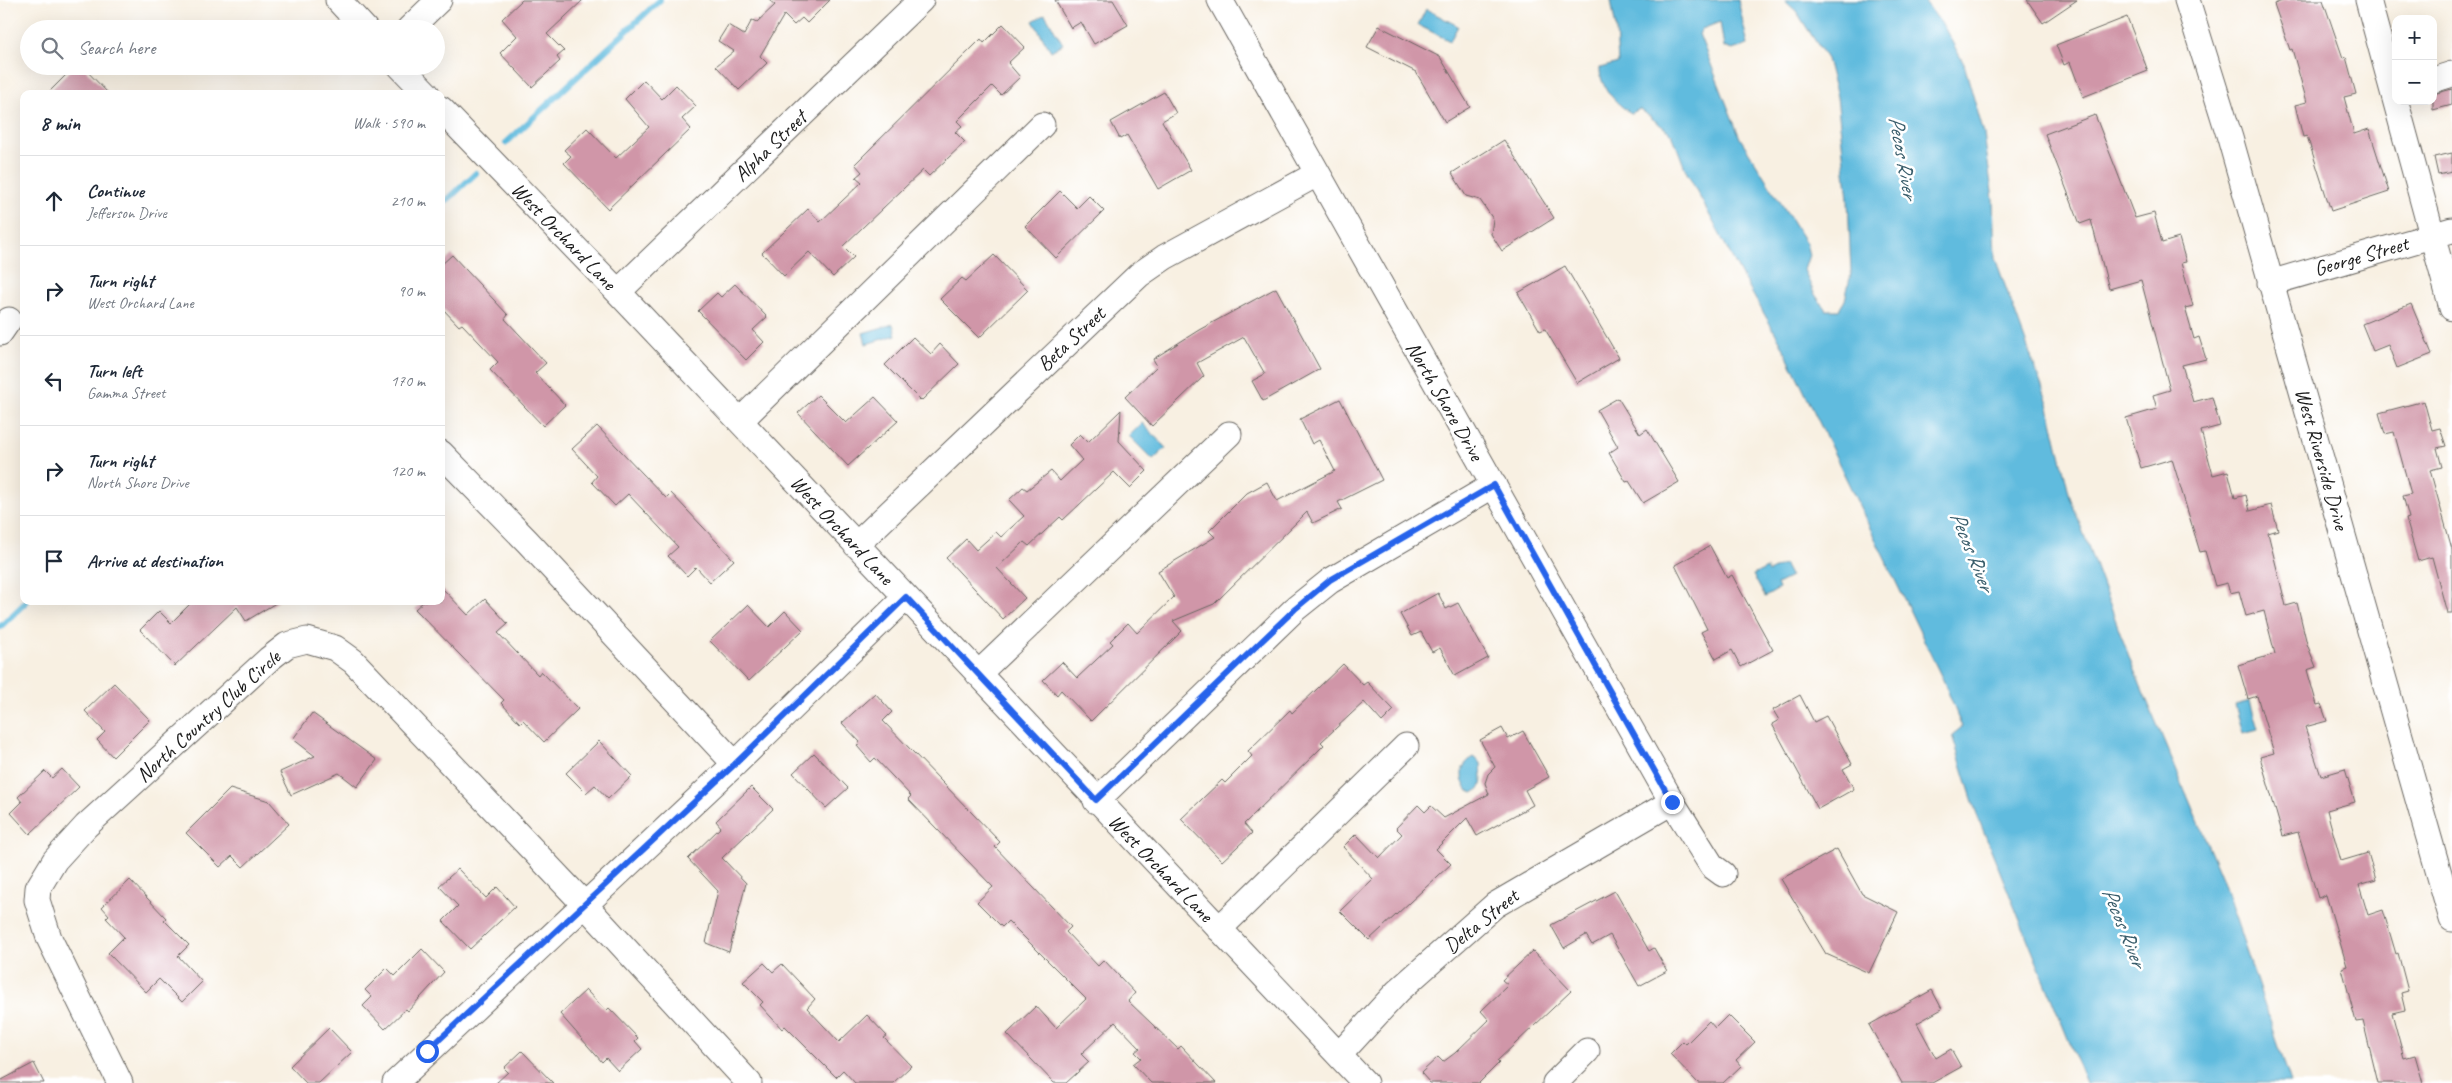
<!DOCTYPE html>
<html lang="en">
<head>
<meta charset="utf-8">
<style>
  :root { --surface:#fff; --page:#f6f6f7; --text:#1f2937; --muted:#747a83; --line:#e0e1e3 }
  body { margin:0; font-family:Caveat,sans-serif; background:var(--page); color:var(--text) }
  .controls { position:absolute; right:15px; top:15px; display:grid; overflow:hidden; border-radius:10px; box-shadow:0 5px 20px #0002 }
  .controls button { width:45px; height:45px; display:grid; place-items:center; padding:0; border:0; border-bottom:1px solid var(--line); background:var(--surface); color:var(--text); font:25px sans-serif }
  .stop { position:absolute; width:15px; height:15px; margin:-11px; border:4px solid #2563eb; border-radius:50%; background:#fff }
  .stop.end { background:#2563eb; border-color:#fff; box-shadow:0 1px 5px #0008 }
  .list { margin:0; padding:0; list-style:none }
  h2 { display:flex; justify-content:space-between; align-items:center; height:65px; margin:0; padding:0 20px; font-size:21px }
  h2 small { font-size:16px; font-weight:400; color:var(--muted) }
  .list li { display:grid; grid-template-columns:32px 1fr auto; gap:15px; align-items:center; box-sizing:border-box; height:90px; padding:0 20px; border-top:1px solid var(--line) }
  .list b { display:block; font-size:19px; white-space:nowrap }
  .list p { margin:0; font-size:16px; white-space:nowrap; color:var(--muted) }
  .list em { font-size:16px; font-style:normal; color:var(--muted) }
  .icon { flex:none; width:28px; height:28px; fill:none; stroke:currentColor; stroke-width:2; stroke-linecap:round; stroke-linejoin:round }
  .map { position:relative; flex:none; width:2452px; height:1083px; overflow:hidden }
  .search { position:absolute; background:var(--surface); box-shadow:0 5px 20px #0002; left:20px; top:20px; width:425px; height:55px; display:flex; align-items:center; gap:12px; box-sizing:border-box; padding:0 18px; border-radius:28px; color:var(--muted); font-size:19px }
  .panel { position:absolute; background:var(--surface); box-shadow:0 5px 20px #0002; left:20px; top:90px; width:425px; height:515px; border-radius:10px }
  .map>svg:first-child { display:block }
  .water { fill:#61bbde; stroke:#3e6c7d }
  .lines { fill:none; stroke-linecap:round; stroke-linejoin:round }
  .stream { stroke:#61bbde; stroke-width:6 }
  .building { fill:#d096a8 }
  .minor-casing { stroke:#696661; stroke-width:27 }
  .minor { stroke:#fff; stroke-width:25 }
  .route { stroke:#2563eb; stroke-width:6 }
  .labels { text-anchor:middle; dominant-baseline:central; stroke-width:5; stroke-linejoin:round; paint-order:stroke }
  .street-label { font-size:21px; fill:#1c1c1c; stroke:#fff }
  .water-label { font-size:22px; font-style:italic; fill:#385c6a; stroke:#fff }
</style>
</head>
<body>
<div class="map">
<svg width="2452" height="1083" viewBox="0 0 2452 1083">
  <rect width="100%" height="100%" fill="#fff"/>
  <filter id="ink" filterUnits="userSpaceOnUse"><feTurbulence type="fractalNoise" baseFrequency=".02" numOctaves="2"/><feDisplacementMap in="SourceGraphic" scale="10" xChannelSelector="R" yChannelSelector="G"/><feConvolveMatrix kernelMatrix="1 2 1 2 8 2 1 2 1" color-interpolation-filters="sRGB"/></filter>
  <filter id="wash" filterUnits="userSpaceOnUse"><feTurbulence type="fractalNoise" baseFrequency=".0096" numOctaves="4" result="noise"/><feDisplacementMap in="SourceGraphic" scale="20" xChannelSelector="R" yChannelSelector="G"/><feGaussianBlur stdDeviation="1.12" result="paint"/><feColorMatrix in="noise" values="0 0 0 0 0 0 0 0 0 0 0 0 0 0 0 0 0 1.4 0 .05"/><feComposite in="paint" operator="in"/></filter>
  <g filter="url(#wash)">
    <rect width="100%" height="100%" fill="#f8f0e2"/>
    <path class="water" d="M1611 0H1738L1748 45 1732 50 1724 47 1720 22 1702 29 1699 34 1740 138 1806 243 1809 255 1804 270 1814 293 1826 310H1839L1845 300 1851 273 1848 199 1837 97 1827 59 1796 11 1784 0H1924L1944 27 1964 64 1984 134 1993 199 1995 258 2048 403 2070 497 2134 670 2222 878 2291 1083H2086L1977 815 1952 735 1962 727 1944 682 1780 341 1742 276 1686 171 1672 134 1640 109 1631 113C1616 104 1599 86 1600 68L1618 63 1616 29Z
      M1426 9 1458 26 1450 41 1418 25Z
      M1045 14 1063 44 1051 51 1033 21Z
      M893 324 896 335 866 344 863 333Z
      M1142 423 1166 448 1153 460 1129 436Z
      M1784 564 1791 577 1777 584 1779 589 1765 597 1753 575 1767 568 1769 572Z
      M2250 701 2258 729 2243 733 2235 705Z
      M1474 757 1481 763C1481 775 1486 787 1473 793L1467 790C1459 777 1460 764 1474 757Z"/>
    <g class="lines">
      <path class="stream" d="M506 143 660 0
        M441 206 476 173
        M0 627 27 601"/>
    </g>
    <g id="blocks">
      <path class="building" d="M522 0H583L547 34 564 51 557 57 560 61 532 87 500 53 517 36 502 19Z
        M769 0H830L807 23 802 18 794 25 784 15 760 56 767 63 739 90 716 66 734 51 718 41 728 25 744 35 752 20 757 22 775 5Z
        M1055 0H1113L1128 25 1094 44 1081 22 1071 28Z
        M2027 0H2077L2043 23Z
        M2285 0H2323L2343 58 2346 57 2356 94 2344 97 2354 134 2369 129 2389 192 2331 211 2307 136 2303 137 2295 105 2307 102 2292 49 2290 50 2274 4Z
        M2127 17 2148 71 2083 97 2070 62 2064 65 2056 45Z
        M1003 24 1025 47 1008 63 1020 77 1001 95 992 86 957 121 962 126 955 132 965 142 929 176 923 170 843 246 854 257 833 277 809 252 784 276 762 253 808 209 820 222 862 182 856 177 862 172 855 164 981 39 984 43Z
        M1379 26 1440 57 1470 107 1445 122 1416 72 1367 47Z
        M75 66H82L109 94H47Z
        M644 80 662 99 676 85 696 106 682 119 691 129 608 209 564 163 571 156 564 150 587 128 616 158 649 127 625 99Z
        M2452 89V105L2433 110V94Z
        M1164 92 1176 113 1162 121 1191 170 1158 189 1127 135 1120 139 1111 122Z
        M2095 115 2135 218 2154 213 2162 243 2179 238 2186 262 2181 263 2193 306 2185 308 2194 339 2199 337 2206 359 2182 365 2193 402 2212 397 2220 426 2201 431 2213 475 2228 471 2235 498 2246 495 2250 511 2271 505 2278 530 2268 533 2286 606 2297 603 2307 644 2316 667 2307 670 2317 705 2321 704 2327 721 2305 727 2321 776 2345 769 2355 802 2327 810 2330 822 2341 861 2368 853 2376 880 2359 885 2368 915 2383 910 2396 954 2398 953 2408 991 2401 993 2405 1010 2392 1013 2404 1058 2415 1055 2423 1083H2378L2363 1021 2356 1022 2342 968 2347 966 2326 895 2318 898 2298 832 2283 836 2260 757 2274 753 2257 696 2248 699 2238 665 2275 654 2264 611 2246 616 2239 591 2230 593 2227 583 2215 586 2205 551 2200 552 2172 459 2141 468 2126 418 2157 409 2153 395 2170 390 2141 280 2109 289 2091 220 2080 224 2045 134Z
        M1504 140 1554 218 1502 251 1491 234 1493 219 1480 200 1466 196 1452 173Z
        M2452 153V172L2438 175 2434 157Z
        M1060 191 1077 208 1089 196 1104 211 1056 258 1025 226Z
        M452 255 508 315 505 319 546 363 535 373 565 405 543 426 490 370 498 362 462 324 459 326 441 307V265Z
        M994 255 1028 290 979 338 940 299 962 278 966 281Z
        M1565 266 1619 358 1577 383 1545 329 1540 331 1518 293Z
        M735 284 767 317 753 330 764 342 746 360 698 311 717 293 721 297Z
        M1276 288 1320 369 1263 401 1252 381 1265 374 1244 337 1197 363 1204 376 1152 426 1125 397 1157 366 1153 359 1199 330Z
        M2411 304 2432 354 2397 368 2388 345 2373 351 2362 324Z
        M913 337 931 354 940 344 959 364 921 401 885 365Z
        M818 395 846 423 875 397 898 421 848 466 798 413Z
        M1618 398 1640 434 1647 429 1679 482 1643 503 1629 481 1626 482 1609 453 1618 447 1597 410Z
        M1340 399 1382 480 1338 502 1342 509 1313 523 1307 512 1214 604 1173 621 1182 631 1091 721 1061 690 1057 695 1043 680 1062 662 1077 678 1113 644 1110 641 1128 623 1137 633 1174 597 1158 571 1215 537 1209 531 1247 493 1267 482 1277 501 1335 471 1319 440 1312 444 1300 419Z
        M2424 401 2432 430 2440 428 2446 446 2437 448 2442 467 2430 470 2452 549V613H2447L2432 557 2418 561 2406 519 2409 518 2403 496 2411 494 2394 432 2385 434 2379 413Z
        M1121 410 1119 441 1147 471 1130 488 1114 472 1063 520 1060 517 1029 546 1024 542 997 568 1025 598 1003 619 946 558 966 539 976 550 996 532 1001 537 1024 516 1009 500 1023 487 1027 490 1051 471 1060 481 1082 460 1069 445 1080 434 1088 442Z
        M597 426 666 498 671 493 734 560 710 582 696 567 687 576 668 556 678 547 628 494 615 506 592 482 597 476 572 449Z
        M1710 546 1727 578 1732 575 1773 650 1741 667 1732 650 1716 659 1701 632 1707 629 1675 565Z
        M441 587 468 615 485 599 508 624 498 633 538 675 541 671 578 709 544 742 523 720 520 723 501 703 504 700 415 609 424 601H441Z
        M1438 593 1446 609 1458 603 1488 658 1455 676 1440 648 1432 652 1421 632 1412 636 1400 614Z
        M193 601H279L246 621 237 607 175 666 140 630 159 611 171 623Z
        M748 605 769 627 785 611 803 630 749 681 710 641Z
        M1343 664 1363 685 1367 682 1394 710 1382 722 1364 702 1321 742 1324 745 1244 824 1252 833 1222 861 1181 819 1222 780 1225 783 1252 756 1248 751 1290 710 1292 713Z
        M114 683 150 720 113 757 97 740 105 732 85 711Z
        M875 693 892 712 883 721 1000 842 995 847 1071 927 1066 932 1098 966 1104 960 1135 993 1128 1001 1178 1049 1181 1046 1216 1083H1151L1133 1064 1141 1058 1135 1052 1140 1048 1115 1022 1081 1054 1089 1062 1066 1083H1054L1007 1034 1036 1006 1056 1028 1086 999 1008 921 1002 927 977 902 993 887 908 799 911 796 875 758 871 762 857 746 860 742 842 723Z
        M1800 695 1814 722 1826 716 1852 764 1843 769 1854 789 1818 809 1772 724 1779 720 1773 710Z
        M312 713 377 760 357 787 339 773 291 795 280 772 315 756 293 739Z
        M1502 728 1508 739 1523 731 1549 777 1525 790 1533 805 1477 836 1467 818 1436 849 1451 864 1369 940 1340 911 1373 879 1343 847 1356 834 1379 858 1402 834 1396 828 1418 805 1425 812 1431 806 1444 818 1489 794 1485 783 1488 774 1495 767 1480 740Z
        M599 741 632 776 608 799 595 785 586 793 566 773Z
        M814 753 848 788 826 808 793 773Z
        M62 769 79 787 30 834 11 813 22 802 18 797 45 771 52 778Z
        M751 787 773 809 722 858 746 883 729 952 706 943 718 891 688 859 721 827 716 821Z
        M230 789 269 801 289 824 243 867 232 856 220 867 186 833Z
        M1837 849 1862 894 1898 912 1869 973 1826 954 1781 879Z
        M458 869 486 898 497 887 515 907 470 949 443 921 458 906 439 886Z
        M130 880 166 918 164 920 189 945 178 956 202 982 182 1002 159 979 146 992 108 953 124 937 106 918 109 915 102 907Z
        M1615 891 1649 951 1654 948 1667 971 1639 986 1610 935 1592 945 1586 935 1564 948 1551 925Z
        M422 949 444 972 408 1011 406 1009 385 1029 363 1006 372 997 365 990 387 968 395 976Z
        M1533 951 1571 991 1497 1061 1499 1063 1479 1083H1430L1421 1073 1438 1057 1443 1062 1455 1053 1489 1020 1481 1011 1508 985 1502 980Z
        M764 963 773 972 782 964 815 999 807 1008 839 1042 867 1015 887 1036 884 1038 911 1066 893 1083H855L843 1070 836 1077 785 1026 782 1029 760 1005 763 1002 743 982Z
        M586 990 606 1011 609 1008 638 1038 635 1041 642 1049 618 1071 606 1058 602 1062 560 1014Z
        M1932 990 1942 1009 1917 1023 1936 1058 1951 1049 1961 1067 1932 1083H1902L1869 1025Z
        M1728 1015 1755 1042 1736 1060 1741 1066 1723 1083H1698L1670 1054 1683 1041 1686 1044 1709 1021 1715 1028Z
        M329 1028 352 1052 319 1083H306L290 1066Z
        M522 1051 553 1083H496L508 1072 504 1068Z
        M34 1063 44 1083H0V1081Z"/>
    </g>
  </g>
  <g filter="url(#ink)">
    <use href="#blocks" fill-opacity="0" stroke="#696661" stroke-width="1"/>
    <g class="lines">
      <g class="minor-casing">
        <path id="minor" d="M338 0 365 29
          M1220 0 1672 802 1712 866 1723 874
          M2187 0 2230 138 2452 919
          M2368 0 2452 308
          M409 29 439 0
          M400 66 427 94
          M2433 80 2452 74
          M441 109 618 292 1365 1083
          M2270 283 2452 230
          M618 292 921 0
          M0 333 9 320
          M740 421 1042 125
          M441 453 527 541 735 764
          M856 545 1139 275 1165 257 1317 174
          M978 674 1229 434
          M1096 801 1295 609 1330 581 1494 485
          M1219 929 1406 746
          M1339 1055 1398 991 1495 905 1672 802
          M120 1083 49 938 37 900 38 888 55 860 86 826 269 659 287 645 307 640 335 648 353 661 585 905 749 1083
          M395 1083 735 764 906 597
          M1555 1083 1587 1051"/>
      </g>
      <use href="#minor" class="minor"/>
    </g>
  </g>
  <g class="lines" filter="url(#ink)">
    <path class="route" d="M427 1051 735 764 906 597 1096 800 1295 609 1330 580 1494 485 1672 802"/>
  </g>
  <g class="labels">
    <g class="street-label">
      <text transform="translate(770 146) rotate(-44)">Alpha Street</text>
      <text transform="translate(564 236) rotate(46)">West Orchard Lane</text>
      <text transform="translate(2361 256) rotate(-16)">George Street</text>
      <text transform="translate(1071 339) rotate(-43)">Beta Street</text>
      <text transform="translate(1445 401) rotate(60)">North Shore Drive</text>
      <text transform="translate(2322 459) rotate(74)">West Riverside Drive</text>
      <text transform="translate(842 530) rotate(47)">West Orchard Lane</text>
      <text transform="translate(208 716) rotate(-42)">North Country Club Circle</text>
      <text transform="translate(1161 868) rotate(46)">West Orchard Lane</text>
      <text transform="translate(1481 921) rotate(-39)">Delta Street</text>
    </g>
    <g class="water-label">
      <text transform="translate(1903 157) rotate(80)">Pecos River</text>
      <text transform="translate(1972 551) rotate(68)">Pecos River</text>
      <text transform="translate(2124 927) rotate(68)">Pecos River</text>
    </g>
  </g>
</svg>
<div class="controls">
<button>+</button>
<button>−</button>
</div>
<div class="stop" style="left:427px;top:1051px"></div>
<div class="stop end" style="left:1672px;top:802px"></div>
<div class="search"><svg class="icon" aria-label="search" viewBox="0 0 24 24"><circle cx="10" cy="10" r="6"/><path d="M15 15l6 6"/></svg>Search here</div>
<section class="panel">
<h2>8 min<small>Walk · 590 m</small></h2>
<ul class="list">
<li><svg class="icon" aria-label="ahead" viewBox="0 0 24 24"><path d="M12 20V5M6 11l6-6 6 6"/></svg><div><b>Continue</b><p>Jefferson Drive</p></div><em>210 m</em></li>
<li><svg class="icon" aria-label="right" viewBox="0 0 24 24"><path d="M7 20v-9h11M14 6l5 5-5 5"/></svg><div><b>Turn right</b><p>West Orchard Lane</p></div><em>90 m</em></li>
<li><svg class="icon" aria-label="left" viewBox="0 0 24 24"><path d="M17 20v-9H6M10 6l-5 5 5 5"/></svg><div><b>Turn left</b><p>Gamma Street</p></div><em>170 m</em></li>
<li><svg class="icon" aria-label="right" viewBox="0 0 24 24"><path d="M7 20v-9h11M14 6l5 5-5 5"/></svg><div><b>Turn right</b><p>North Shore Drive</p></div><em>120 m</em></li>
<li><svg class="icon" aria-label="arrive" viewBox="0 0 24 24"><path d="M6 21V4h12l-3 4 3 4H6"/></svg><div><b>Arrive at destination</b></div></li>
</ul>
</section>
</div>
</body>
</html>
